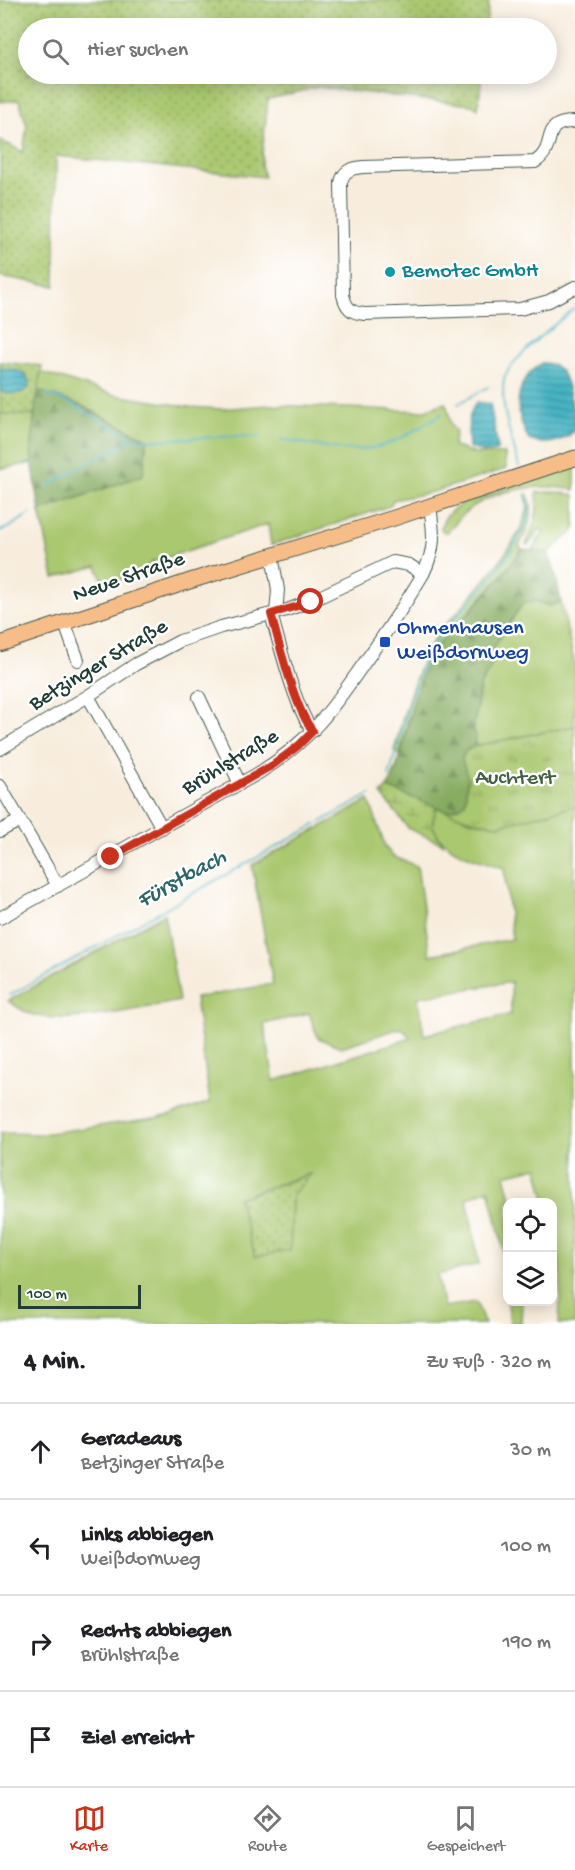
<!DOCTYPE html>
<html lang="de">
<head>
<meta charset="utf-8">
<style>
  :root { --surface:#fff; --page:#f6f6f6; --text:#202124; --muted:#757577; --line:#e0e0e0; --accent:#c8321e }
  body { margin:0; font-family:"Gochi Hand",sans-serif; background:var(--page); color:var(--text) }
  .controls { position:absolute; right:18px; bottom:18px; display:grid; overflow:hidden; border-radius:12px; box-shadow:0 3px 15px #0003 }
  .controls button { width:54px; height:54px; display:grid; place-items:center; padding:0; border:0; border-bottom:2px solid var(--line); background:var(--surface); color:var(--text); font:30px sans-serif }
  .scale { position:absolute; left:18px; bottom:15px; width:123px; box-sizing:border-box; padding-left:6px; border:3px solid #1f3d34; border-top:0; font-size:16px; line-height:21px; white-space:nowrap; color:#1f3d34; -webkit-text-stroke:4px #fff; paint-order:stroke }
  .stop { position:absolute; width:18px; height:18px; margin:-14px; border:4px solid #c8321e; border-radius:50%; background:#fff }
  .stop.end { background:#c8321e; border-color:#fff; box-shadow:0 2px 6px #0008 }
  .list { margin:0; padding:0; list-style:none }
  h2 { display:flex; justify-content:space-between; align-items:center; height:78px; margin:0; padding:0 24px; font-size:26px }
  h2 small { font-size:20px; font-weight:400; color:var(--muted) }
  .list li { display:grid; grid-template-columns:39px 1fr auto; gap:18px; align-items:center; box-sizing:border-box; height:96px; padding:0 24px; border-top:2px solid var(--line) }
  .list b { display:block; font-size:22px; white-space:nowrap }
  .list p { margin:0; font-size:20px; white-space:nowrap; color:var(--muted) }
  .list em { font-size:20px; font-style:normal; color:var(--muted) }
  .icon { flex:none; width:33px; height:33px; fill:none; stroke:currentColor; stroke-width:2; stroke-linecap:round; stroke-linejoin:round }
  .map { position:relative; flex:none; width:575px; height:1324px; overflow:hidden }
  .search { position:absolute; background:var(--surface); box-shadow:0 3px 15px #0003; left:18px; right:18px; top:18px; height:66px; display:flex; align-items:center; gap:15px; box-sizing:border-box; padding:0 21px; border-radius:33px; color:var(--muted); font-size:22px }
  .sheet { height:462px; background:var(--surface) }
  nav { display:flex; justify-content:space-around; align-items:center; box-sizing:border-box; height:84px; border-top:2px solid var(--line); background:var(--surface); font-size:16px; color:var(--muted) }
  nav a { display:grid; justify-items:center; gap:3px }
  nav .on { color:var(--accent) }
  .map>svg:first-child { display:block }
  .grass { fill:#aac870; stroke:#648252; stroke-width:1.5; fill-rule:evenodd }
  .forest { fill:url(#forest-firs); stroke:#53744b; stroke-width:1.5 }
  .wetland { fill:url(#wetland-marsh); stroke:#648252; stroke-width:1.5 }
  .park { fill:url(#park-tufts); stroke:#648252; stroke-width:1.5 }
  .garden { fill:url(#garden-dots); stroke:#648252; stroke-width:1.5 }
  .water { fill:url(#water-rules); stroke:#32787b; stroke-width:1.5 }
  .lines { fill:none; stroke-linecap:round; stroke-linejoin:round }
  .stream { stroke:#46b3c2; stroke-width:2 }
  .minor-casing { stroke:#40574d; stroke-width:14 }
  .major-casing { stroke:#40574d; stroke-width:17 }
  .minor { stroke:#fff; stroke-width:12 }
  .major { stroke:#f7bd88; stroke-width:15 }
  .route { stroke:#c8321e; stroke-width:8 }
  .culture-dot { fill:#0f9aa8; stroke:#fff; stroke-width:2 }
  .transit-dot { fill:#1a4fb4; stroke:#fff; stroke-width:2 }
  .labels { text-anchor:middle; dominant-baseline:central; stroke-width:5; stroke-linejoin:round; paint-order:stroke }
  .culture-label { font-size:22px; fill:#0d838f; stroke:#fff; text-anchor:start }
  .street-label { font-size:22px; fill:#1f3d34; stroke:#fff }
  .transit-label { font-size:22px; fill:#164399; stroke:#fff; text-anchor:start }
  .park-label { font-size:22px; fill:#426043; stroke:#fff }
  .water-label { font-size:24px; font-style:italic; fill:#2d6666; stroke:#fff }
</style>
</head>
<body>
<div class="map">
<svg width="575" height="1324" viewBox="0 0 575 1324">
  <defs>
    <pattern id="forest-firs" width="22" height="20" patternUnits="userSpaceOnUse" patternTransform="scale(1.5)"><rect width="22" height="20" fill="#87ac62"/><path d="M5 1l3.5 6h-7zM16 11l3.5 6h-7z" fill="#6e8d52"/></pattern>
    <pattern id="wetland-marsh" width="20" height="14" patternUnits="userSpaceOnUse" patternTransform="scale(1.5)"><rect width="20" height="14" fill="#aac870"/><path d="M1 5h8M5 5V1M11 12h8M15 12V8" fill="none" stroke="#8aa45d"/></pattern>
    <pattern id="park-tufts" width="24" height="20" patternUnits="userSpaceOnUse" patternTransform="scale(1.5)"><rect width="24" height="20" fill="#aac870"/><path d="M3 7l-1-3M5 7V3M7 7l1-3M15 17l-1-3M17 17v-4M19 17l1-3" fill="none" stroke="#8aa45d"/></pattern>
    <pattern id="garden-dots" width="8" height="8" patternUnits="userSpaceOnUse" patternTransform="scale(1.5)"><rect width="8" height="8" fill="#aac870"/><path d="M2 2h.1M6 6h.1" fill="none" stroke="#8aa45d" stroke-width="1.8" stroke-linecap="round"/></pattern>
    <pattern id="water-rules" width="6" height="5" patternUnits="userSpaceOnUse" patternTransform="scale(1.5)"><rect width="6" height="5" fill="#46b3c2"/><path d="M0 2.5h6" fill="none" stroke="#3a939e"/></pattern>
  </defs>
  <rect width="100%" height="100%" fill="#fff"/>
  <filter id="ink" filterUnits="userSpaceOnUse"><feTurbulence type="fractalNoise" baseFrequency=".0167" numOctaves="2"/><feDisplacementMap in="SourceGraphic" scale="12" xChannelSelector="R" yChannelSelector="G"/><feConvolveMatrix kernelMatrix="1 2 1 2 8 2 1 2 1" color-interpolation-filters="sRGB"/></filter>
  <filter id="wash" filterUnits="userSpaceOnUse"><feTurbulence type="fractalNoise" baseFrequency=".008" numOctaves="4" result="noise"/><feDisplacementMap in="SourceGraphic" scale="24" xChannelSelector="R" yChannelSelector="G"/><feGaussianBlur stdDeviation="1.35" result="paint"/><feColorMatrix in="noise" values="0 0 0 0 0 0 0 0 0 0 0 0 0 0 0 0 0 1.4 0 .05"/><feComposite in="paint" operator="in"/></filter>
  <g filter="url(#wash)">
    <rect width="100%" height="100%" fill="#f8eddd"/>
    <path class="grass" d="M40 372 115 395 190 407 221 409 269 405 422 411 445 403C452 413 446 424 456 431L453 446 475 454H505L506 469 433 492 393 500 390 506 271 545 268 524 150 563 152 569 104 585 97 566 54 578 40 511 143 475 147 439 82 406 37 390Z
      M0 414 34 415 32 463 0 469Z
      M575 465V490C540 483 496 488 467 511 460 517 454 525 448 532H444L441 529C443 516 452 510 462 503Z
      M537 492H558L575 495V530L548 553 532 550 544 531 540 529 528 545 526 544C534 527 539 512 537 492Z
      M526 493C538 510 527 530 519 546L522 549 510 566 466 615 446 635 408 720 400 755 394 751C405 708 414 673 437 634 442 627 450 620 456 614 478 587 519 545 527 511 528 506 527 499 526 493Z
      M536 601 550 606 561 602 575 666V726L474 746 476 738 473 731 480 686 491 666 495 645 522 604Z
      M369 800 385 846 392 856 417 866 430 955 512 939 504 868C477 859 443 853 432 825L436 807 473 821 499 825 575 806V1324H559L561 1275 553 1227 552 1202H546L537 1167 505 1175 512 1202H508V1302H522L521 1324H510L503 1248 489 1189 467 1198 479 1264 437 1275 444 1307 476 1302 485 1324H0V1133L42 1134 168 1116 210 1102 195 998 273 984 252 865ZM511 982V1014L424 1035 418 997ZM309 1013 318 1038 341 1047 401 1028 411 1038 274 1081 264 1024ZM309 1174 292 1195 290 1250 238 1198Z
      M164 914 179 1001C143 1008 60 1027 28 1013 21 1010 14 1005 8 1001Z"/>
    <path class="forest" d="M37 390 82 406 147 439 143 475 40 511 31 453Z
      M522 549 548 553 554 568 561 602 550 606 536 601 522 604 495 645 491 666 480 686 473 731 476 738 474 746 466 751 462 758 468 778 465 803 458 808 446 811 387 788C409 748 408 699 430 657 438 641 453 629 466 616 486 595 506 572 522 549Z"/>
    <path class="wetland" d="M387 788 436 807 432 825 443 844 409 829 381 794Z"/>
    <path class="park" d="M575 726V806L499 825 473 821 446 811 458 808 465 803 468 778 462 759 466 751 474 746Z"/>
    <path class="garden" d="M0 0H489L486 28H28V74H482L478 109 472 105 318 87 268 99 261 165 264 177 56 156 55 286 0 276V140L23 152 27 126 19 100 0 102Z
      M0 362 42 366 34 415 0 414Z
      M311 1174 292 1195 290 1250 255 1257 238 1198Z"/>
    <path class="water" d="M542 363C549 363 555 364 560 370 569 380 575 417 575 430 563 443 545 446 529 440 513 411 513 382 542 363Z
      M0 368C14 369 31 371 29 388 19 395 12 395 0 391Z
      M477 402 490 404 498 448 496 451 483 452 469 448C468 432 466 415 477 402Z"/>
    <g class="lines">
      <path class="stream" d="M46 394 72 404 133 438 154 440 239 436 261 437
        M458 404 488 387
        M280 439C316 445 355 457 390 443 408 436 425 423 442 414
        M519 467C513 442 499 405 504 380 508 360 558 322 575 308
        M47 486 133 438
        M0 531 10 527 31 513
        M389 776 415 683 428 654 439 636 488 582 512 549 527 522 529 509 526 496
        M10 995 371 794"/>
    </g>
  </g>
  <g filter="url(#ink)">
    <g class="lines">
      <g class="minor-casing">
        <path id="minor" d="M575 122C538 121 559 147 535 162L363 167C351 168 343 171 341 183L343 295C346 308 351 313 365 314L520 309 549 301 575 287
          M272 555 278 590 276 613
          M271 614C279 642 296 711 313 731
          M65 624 78 660
          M88 696 162 828
          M199 697 240 784
          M0 749 88 696 136 664 180 641 221 627 287 610 311 601 393 562 409 565 423 574
          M0 786 58 886
          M0 831 19 821
          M0 918 257 774C310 742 333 708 367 659 387 631 406 603 423 574 436 548 434 534 430 506"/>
      </g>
      <g class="major-casing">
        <path id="major" d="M0 644 193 580 394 518 575 458"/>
      </g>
      <use href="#minor" class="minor"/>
      <use href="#major" class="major"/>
    </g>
  </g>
  <g class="lines" filter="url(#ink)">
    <path class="route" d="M111 857 273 765 298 746 313 731C295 710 279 643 271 614L311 602"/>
  </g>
  <circle class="culture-dot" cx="390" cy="272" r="6"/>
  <rect class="transit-dot" x="379" y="636" width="12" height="12" rx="3"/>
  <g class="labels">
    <g class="culture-label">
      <text x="402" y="272">Bemotec GmbH</text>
    </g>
    <g class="street-label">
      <text transform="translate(129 578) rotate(-19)">Neue Straße</text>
      <text transform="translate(99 666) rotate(-31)">Betzinger Straße</text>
      <text transform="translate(231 763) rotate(-31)">Brühlstraße</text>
    </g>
    <g class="transit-label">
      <text x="397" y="629">Ohmenhausen<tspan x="397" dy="25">Weißdornweg</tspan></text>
    </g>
    <g class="park-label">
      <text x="515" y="779">Auchtert</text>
    </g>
    <g class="water-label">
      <text transform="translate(182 880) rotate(-29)">Fürstbach</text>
    </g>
  </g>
</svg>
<div class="controls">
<button><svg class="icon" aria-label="locate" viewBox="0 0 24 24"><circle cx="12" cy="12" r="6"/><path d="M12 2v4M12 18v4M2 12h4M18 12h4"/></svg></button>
<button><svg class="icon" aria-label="layers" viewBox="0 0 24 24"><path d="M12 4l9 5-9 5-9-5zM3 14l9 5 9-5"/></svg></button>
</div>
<div class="scale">100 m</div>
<div class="stop" style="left:311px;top:602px"></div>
<div class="stop end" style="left:111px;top:857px"></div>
<div class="search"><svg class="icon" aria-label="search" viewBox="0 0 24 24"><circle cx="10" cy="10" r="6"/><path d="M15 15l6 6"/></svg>Hier suchen</div>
</div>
<section class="sheet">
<h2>4 Min.<small>Zu Fuß · 320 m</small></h2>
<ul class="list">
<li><svg class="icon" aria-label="ahead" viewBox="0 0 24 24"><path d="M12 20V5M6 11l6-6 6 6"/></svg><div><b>Geradeaus</b><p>Betzinger Straße</p></div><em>30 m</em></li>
<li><svg class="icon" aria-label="left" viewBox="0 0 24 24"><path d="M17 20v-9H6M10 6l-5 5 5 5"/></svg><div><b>Links abbiegen</b><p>Weißdornweg</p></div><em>100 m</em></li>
<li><svg class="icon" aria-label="right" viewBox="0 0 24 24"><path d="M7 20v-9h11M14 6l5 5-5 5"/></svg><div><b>Rechts abbiegen</b><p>Brühlstraße</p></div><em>190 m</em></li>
<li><svg class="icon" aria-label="arrive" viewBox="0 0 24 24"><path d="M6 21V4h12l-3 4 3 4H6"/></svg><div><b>Ziel erreicht</b></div></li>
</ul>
</section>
<nav>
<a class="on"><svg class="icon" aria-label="map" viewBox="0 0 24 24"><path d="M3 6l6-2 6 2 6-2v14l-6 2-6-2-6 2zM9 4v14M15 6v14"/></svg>Karte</a>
<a><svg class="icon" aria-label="directions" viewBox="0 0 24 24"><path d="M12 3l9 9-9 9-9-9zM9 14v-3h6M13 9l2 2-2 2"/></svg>Route</a>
<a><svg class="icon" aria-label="saved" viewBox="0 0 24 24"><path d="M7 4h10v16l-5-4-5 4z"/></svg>Gespeichert</a>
</nav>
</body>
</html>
